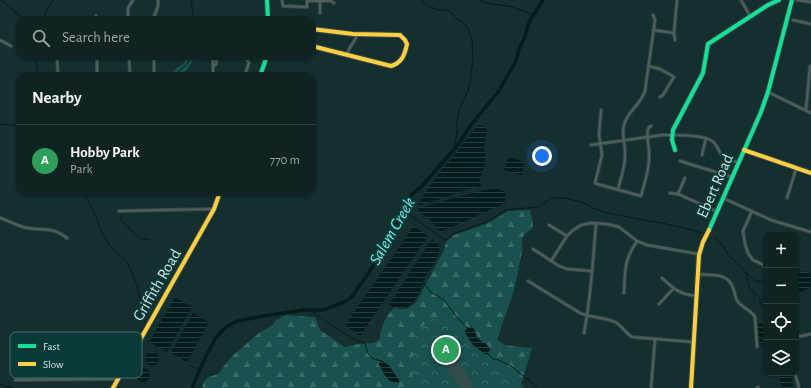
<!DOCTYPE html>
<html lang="en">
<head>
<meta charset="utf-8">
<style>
  :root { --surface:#0f2322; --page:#1d2f2f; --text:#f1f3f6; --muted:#9ba4a5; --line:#2f4040; --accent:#db2777 }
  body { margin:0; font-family:"Alegreya Sans",sans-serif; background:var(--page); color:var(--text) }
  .controls { position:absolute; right:12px; bottom:12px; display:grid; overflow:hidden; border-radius:8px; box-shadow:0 1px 3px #0004 }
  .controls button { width:36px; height:36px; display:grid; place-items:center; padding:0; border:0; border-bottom:1px solid var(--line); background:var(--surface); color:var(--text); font:20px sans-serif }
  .you { position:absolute; left:542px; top:156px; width:14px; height:14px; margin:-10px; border:3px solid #fff; border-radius:50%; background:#1a73e8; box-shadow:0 0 0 6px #1a73e833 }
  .badge { display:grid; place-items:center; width:26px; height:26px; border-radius:50%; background:var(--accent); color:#fff; font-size:13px; font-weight:700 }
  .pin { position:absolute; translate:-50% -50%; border:2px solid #fff; box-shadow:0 1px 4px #0006 }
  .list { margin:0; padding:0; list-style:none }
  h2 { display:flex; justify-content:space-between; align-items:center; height:52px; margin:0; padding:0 16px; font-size:17px }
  h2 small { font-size:13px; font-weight:400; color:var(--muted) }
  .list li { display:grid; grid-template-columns:26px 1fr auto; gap:12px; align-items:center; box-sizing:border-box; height:72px; padding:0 16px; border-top:1px solid var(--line) }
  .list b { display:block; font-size:15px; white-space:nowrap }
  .list p { margin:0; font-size:13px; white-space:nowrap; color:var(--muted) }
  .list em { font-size:13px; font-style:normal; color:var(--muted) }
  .icon { flex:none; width:22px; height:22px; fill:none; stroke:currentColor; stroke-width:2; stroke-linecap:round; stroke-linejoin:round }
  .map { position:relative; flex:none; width:811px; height:388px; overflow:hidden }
  .search { position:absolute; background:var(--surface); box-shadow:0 1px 3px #0004; left:16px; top:16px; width:300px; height:44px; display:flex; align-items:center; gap:10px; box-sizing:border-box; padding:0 14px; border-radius:12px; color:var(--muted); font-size:15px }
  .panel { position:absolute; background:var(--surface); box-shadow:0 1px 3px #0004; left:16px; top:72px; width:300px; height:124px; border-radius:12px }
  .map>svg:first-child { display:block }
  .grass { fill:url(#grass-tufts) }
  .forest { fill:url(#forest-firs) }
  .park { fill:url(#park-crowns) }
  .water { fill:url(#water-rules) }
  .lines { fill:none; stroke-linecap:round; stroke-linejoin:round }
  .stream { stroke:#021c1b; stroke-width:1 }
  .river { stroke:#021c1b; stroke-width:3.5 }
  .runway { stroke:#344c4a; stroke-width:13 }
  .street-casing { stroke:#354947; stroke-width:4 }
  .fast-casing { stroke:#354947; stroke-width:6 }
  .slow-casing { stroke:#354947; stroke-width:6 }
  .street { stroke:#4e5f5e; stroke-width:2 }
  .fast { stroke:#16e098; stroke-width:4 }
  .slow { stroke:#ffcf43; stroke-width:4 }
  .labels { text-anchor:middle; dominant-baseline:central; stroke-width:4; stroke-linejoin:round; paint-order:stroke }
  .street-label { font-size:16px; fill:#d0e7e5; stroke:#093a38 }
  .water-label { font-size:17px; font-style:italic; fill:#6eede6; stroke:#093a38 }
  .key { fill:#093a38; stroke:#456e6c; stroke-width:1 }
  .key-label { font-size:11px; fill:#d0e7e5 }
</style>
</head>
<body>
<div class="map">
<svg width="811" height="388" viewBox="0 0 811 388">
  <defs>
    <pattern id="grass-tufts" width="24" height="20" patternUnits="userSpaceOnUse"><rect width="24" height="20" fill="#18514e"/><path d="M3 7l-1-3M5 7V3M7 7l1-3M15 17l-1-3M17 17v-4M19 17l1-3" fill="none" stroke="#396a67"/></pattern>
    <pattern id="forest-firs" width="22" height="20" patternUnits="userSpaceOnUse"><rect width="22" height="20" fill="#18514e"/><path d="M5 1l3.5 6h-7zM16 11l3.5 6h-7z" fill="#396a67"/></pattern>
    <pattern id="park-crowns" width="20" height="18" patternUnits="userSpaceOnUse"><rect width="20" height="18" fill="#18514e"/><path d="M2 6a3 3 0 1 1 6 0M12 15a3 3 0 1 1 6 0" fill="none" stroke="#396a67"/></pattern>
    <pattern id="water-rules" width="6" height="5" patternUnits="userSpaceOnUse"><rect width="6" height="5" fill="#021c1b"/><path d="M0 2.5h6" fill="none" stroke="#263d3c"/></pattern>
  </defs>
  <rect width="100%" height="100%" fill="#142f2e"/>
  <path class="grass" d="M189 56H196L190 65 187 70 184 72 183 76H171L174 70 183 64 184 62Z"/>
  <path class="forest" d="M530 210 533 223 532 229 525 234 522 238V252L514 291 497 339 504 345 532 348 520 388H202L203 384 208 377 218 374 231 357 244 346 259 333 273 325 276 320 286 315 315 317 320 330 345 347 359 344 373 343 379 340C382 326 384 318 394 308 405 311 409 309 417 301L444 250 446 242 454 235 489 223 508 211Z"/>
  <path class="park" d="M432 319H448L459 334 497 367 524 387 523 388H412L414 333Z"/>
  <path class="water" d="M478 126C482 125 485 126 487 129L484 148 486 158 482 173 479 179 482 186 462 191 447 197 420 205 418 204 440 171 458 151 463 142Z
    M508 158H512L524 162 522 175 504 170Z
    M497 189C504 190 508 194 505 201L503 204 443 231H440L431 221 418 210V208L422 207 484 190Z
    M414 226 428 236 360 336 345 325Z
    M431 240C434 241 438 242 439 245 442 254 431 267 427 274 421 286 419 299 408 307 402 308 394 309 389 305L390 303Z
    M805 271 810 273 811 277V287L803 291 796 293V273L798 272 799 273Z
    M175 297 192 307 167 352 149 342Z
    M193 313 209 322 187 362 171 353Z
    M766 321V349C756 341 758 336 759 324V323Z
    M472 326C475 330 476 335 478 338 482 344 487 341 490 350L487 354H485L473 345 465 333V330Z
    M145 359a7 7 0 1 1 14 0a7 7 0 1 1-14 0Z
    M382 361C390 363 394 374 399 380V383C386 383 385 374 379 365L378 363Z
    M136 375a7 7 0 1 1 14 0a7 7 0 1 1-14 0Z
    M781 373H791L794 388H782L779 375Z"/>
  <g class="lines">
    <path class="stream" d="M1 0 25 20
      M191 0 194 20
      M422 0 428 7H431L438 10H447L450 11 457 19 465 24 469 31 472 41 473 60 470 82 468 91 459 110 457 121V134L454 148
      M480 0 486 3 513 7 533 15
      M43 20 46 11 53 0
      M36 56 37 71 39 76
      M175 76 180 70 185 66 193 56
      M0 124 20 126
      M83 192C86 197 89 203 92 208 97 219 101 231 107 242 113 251 123 256 128 264 137 279 143 308 145 326
      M404 211 445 240 447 239 453 234 486 222 506 210 514 209 539 207 551 198H563L582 202 595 209 608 213 643 220 662 223 695 231 702 233
      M123 215 121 219 122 221 139 238 150 240
      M714 238C721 242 725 248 728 255L755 281 766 282
      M746 273 749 287 760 298V303L765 311 766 318
      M423 283 431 292 444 300 455 315 468 329
      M157 306 158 303 160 300 173 278
      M309 310 351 338 364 343C367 346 366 349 368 353 371 359 376 360 382 361L383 362
      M146 325 154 311
      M487 353 493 359 499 360 511 366 538 388
      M189 365 200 370
      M0 384 14 388"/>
    <path class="river" d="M192 388 205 358 215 339 225 328 231 324 238 321 263 316 304 310H323L342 303 351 298 379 258 412 194 421 187 437 169 457 146 471 125 498 92 516 61 519 49 524 39 530 20 543 0"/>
    <path class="runway" d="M452 364 466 384"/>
    <g class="street-casing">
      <path id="street" d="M282 0 283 6 307 7V0
        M741 0 750 16
        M797 0 811 2
        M307 1H331L334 3
        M320 13V1
        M96 16V20
        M128 20V8L133 0
        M153 20 158 6V0
        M793 20 811 24
        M653 30 674 33
        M0 40 11 46
        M675 40 674 33 677 0
        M347 55C349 45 355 43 357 35
        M57 56 58 76
        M97 56V76
        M129 56 130 76
        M154 56V76
        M239 56 246 58 249 63C247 67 247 74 242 76
        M213 66C216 65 217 63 216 60L213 58
        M648 66 660 69 674 77 663 95 660 97
        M193 75 219 76
        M213 76V56
        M768 92 811 113
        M601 110 599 135 602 155 595 183 597 184 641 196C645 181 650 167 649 152 649 144 645 134 649 127L651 126
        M806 110 810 66
        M591 145 662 135C673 135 703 134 712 141 717 144 718 150 721 154 725 158 733 160 738 163
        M702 155 706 138
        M680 161 732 177
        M618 189C621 178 625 167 625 156 626 145 621 135 624 125 627 111 640 106 645 91L655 20 653 15
        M670 193 678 194 716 211
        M678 194 685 178
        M723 198 771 220 811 232
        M787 198 796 169
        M119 211 213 209
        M752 211 743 231 745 244 748 253 753 260 766 266
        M0 218C9 221 18 226 27 228 45 231 51 226 67 238
        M549 225 567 236
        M533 249 559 266 567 269 592 271
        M551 261 567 236 572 231 581 225 591 223 607 224 619 227 637 241 647 245 698 254
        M698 274C711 276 728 272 733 288 735 293 735 298 738 302 743 308 751 310 755 317L757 347
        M662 278C675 290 679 294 697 296
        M528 281 580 313C591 318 604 317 615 322 622 326 626 333 632 337L693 342
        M624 293C625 271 624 260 637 241
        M659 304 673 289
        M584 333C591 297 593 260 596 224
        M796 337 811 334
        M25 340 118 339H128L138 343
        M795 373 799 388
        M15 380 117 379
        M651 388 655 339
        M757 388 758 387"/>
    </g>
    <g class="fast-casing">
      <path id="fast" d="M267 0 268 20
        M260 76 267 56
        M675 150 672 140 673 130 703 73 708 44 768 5 779 0
        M709 230 761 112 768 92 792 0"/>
    </g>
    <g class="slow-casing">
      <path id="slow" d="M312 29 353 34 400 35 405 40 407 44C405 54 402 63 391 66L312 46
        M744 150 811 173
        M113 388 214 209 220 192
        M691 388 699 255 703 242 709 230"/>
    </g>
    <use href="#street" class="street"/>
    <use href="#fast" class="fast"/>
    <use href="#slow" class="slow"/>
  </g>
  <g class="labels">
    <g class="street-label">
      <text transform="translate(715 186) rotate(-66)">Ebert Road</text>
      <text transform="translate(157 285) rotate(-60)">Griffith Road</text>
    </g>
    <g class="water-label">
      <text transform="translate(392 231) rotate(-60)">Salem Creek</text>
    </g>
  </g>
  <rect x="10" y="332" width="132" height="46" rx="6" class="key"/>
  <rect x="18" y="344" width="18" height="4" fill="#16e098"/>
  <rect x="18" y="362" width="18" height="4" fill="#ffcf43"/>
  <g class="key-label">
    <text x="43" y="350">Fast</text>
    <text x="43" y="368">Slow</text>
  </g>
</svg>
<div class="controls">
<button>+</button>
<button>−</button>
<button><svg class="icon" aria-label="locate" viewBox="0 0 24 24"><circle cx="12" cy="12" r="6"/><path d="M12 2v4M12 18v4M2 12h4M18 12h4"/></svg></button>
<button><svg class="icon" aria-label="layers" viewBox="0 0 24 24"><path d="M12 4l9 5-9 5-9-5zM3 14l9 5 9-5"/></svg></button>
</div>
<div class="you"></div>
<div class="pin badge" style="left:446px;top:350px;background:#2e9e5b">A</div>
<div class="search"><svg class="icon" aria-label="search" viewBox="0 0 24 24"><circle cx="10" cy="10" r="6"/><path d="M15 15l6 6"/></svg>Search here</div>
<section class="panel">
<h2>Nearby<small></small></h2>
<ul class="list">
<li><span class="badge" style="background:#2e9e5b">A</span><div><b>Hobby Park</b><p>Park</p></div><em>770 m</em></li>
</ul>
</section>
</div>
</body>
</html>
